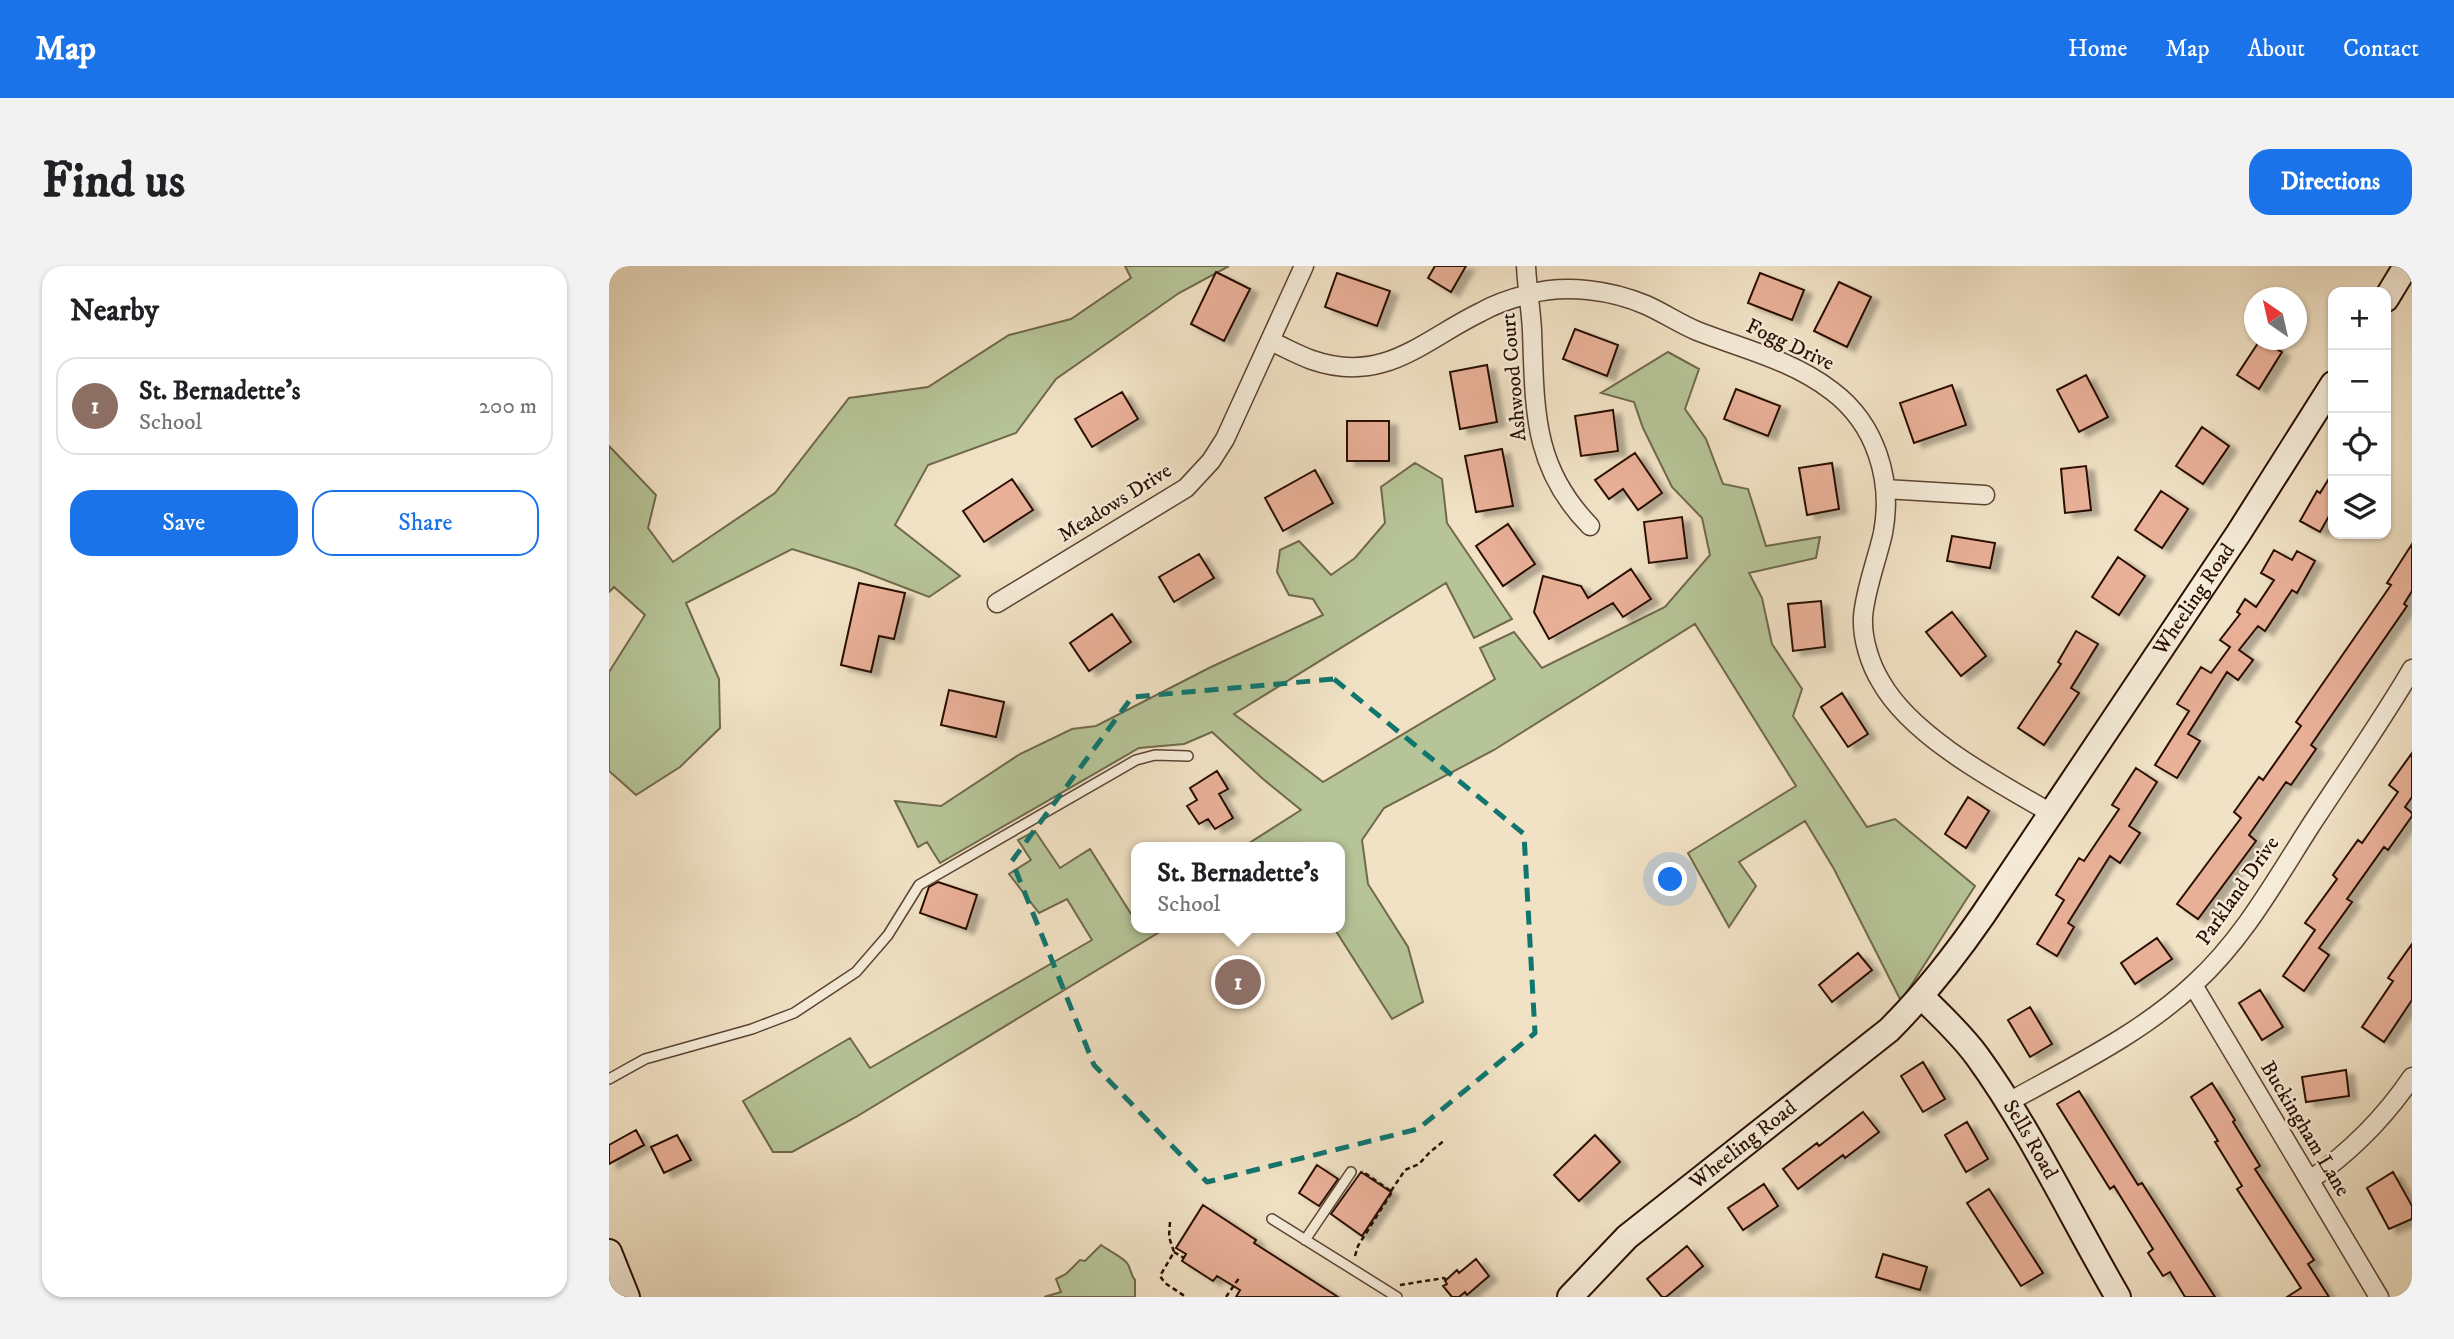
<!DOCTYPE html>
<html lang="en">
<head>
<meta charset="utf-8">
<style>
  :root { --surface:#fff; --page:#f2f2f2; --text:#202124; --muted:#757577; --line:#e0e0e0; --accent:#1a73e8 }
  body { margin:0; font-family:"IM FELL DW Pica",serif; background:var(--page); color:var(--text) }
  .controls { position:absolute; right:21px; top:21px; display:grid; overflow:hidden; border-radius:14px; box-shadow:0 2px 5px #0004 }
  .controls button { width:63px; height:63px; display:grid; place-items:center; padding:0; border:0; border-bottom:2px solid var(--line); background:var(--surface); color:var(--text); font:35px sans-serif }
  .compass { position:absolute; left:1635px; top:21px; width:63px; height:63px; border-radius:50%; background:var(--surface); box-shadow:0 2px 5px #0004; rotate:326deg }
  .you { position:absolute; left:1062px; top:614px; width:24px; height:24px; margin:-18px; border:5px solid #fff; border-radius:50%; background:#1a73e8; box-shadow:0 0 0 10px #1a73e833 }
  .badge { display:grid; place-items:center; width:46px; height:46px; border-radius:50%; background:var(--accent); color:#fff; font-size:23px; font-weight:700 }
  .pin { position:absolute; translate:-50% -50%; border:4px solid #fff; box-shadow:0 2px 7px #0006 }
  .popup { position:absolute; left:522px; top:576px; width:214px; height:91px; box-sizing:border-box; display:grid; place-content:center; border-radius:14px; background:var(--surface); filter:drop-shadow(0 2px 5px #0005); font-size:23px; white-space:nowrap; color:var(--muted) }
  .popup b { font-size:26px; color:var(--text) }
  .popup::after { content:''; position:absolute; left:50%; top:100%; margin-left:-14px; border:14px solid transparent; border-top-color:var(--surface) }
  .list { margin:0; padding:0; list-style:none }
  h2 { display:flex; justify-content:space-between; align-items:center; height:91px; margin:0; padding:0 28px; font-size:30px }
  h2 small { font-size:23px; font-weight:400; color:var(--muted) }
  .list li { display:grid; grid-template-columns:46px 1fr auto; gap:21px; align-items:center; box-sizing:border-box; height:98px; margin:0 14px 14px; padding:0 14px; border:2px solid var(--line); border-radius:21px }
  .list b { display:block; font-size:26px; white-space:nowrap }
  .list p { margin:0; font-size:23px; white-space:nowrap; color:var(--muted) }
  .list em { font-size:23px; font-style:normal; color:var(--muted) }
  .actions { display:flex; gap:14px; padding:21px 28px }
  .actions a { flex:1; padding:16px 0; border:2px solid var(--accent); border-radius:21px; text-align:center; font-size:24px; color:var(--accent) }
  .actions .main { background:var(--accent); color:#fff }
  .icon { flex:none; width:38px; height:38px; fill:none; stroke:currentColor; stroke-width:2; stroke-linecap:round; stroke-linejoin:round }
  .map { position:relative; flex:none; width:1803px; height:1031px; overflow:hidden; border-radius:21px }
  header { display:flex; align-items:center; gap:42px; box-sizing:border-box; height:98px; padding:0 35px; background:var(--accent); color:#fff }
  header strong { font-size:33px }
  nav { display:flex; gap:38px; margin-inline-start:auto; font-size:24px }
  .intro { display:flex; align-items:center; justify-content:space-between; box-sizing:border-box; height:168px; padding:0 42px }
  h1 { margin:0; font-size:49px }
  .button { padding:18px 32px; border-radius:21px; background:var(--accent); color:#fff; font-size:24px; font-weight:700 }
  main { display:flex; gap:42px; padding:0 42px }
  aside { flex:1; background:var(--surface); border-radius:21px; box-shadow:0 2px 5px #0004 }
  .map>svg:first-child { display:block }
  .green { fill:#b6c497; stroke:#70694c; stroke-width:2 }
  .building { fill:#e9b098; stroke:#290e02; stroke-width:2; filter:url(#shadow) }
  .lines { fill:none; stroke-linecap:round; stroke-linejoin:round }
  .lane-casing { stroke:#5b4333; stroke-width:12 }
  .street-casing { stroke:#5b4333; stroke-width:21 }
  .secondary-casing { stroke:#290e02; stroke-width:28 }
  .path { stroke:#290e02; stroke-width:2.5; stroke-dasharray:5 3.5; stroke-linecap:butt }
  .lane { stroke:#f6ecd9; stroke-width:9 }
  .street { stroke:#f6ecd9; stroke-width:18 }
  .secondary { stroke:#f6ecd9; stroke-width:24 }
  .marked { fill:none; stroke:#0f766e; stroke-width:5; stroke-dasharray:14 9; stroke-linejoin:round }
  .labels { text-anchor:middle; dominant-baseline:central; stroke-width:5; stroke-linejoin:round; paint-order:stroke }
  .street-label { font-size:21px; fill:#290e02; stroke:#f6ecd9 }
</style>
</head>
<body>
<header>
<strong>Map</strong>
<nav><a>Home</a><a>Map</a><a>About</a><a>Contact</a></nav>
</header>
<div class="intro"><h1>Find us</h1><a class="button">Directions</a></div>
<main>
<aside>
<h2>Nearby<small></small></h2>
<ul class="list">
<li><span class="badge" style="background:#8d6e63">1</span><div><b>St. Bernadette's</b><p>School</p></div><em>200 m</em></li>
</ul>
<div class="actions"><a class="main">Save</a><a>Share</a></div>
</aside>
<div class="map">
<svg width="1803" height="1031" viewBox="0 0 1803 1031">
  <defs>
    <filter id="shadow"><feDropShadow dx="8" dy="4.5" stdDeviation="2" flood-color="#0004"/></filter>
  </defs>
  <rect width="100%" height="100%" fill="#f1e2c5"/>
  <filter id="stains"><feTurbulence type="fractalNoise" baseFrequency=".00286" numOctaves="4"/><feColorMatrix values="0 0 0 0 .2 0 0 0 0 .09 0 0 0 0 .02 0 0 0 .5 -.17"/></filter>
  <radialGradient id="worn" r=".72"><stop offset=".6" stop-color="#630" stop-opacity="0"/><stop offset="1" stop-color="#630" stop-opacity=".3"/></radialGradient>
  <path class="green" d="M516 0H620L570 27 447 113 407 167 319 199 286 259 351 310 320 331 247 303 183 283 77 337 110 413 111 462 71 501 27 529 0 505V406L36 349 5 321 0 326V180L47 229 39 262 64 296 166 227 240 132 319 121 400 69 462 53 522 12Z
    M1059 86 1090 103 1076 143 1097 173 1114 218 1139 223 1157 280 1211 271 1207 292 1140 307 1153 332 1163 378 1193 423 1184 450 1258 561 1286 553 1366 620 1292 735 1225 603 1196 555 1130 596 1147 620 1120 661 1079 587 1187 520 1086 358 885 484 775 542 753 574 759 618 799 681 814 736 783 753 725 662H730V581H634L692 544 654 513 603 466 575 478 530 482 331 597 318 576 309 581 286 535 332 540 411 488 463 463 487 460 600 402 714 349 704 333 680 329 668 306 671 284 690 275 722 309 746 292 776 257 772 221 806 197 833 213 838 257 903 353 865 372 837 317 625 448 714 516 886 413 871 382 905 366 933 402 1056 341 1101 289 1093 252 1063 221 1034 162 1025 136 992 127Z
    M426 565 451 602 481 583 524 651 527 649 528 662H557L247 851 183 886H164L134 835 241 772 261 802 483 674 458 633 430 647 400 608 422 594 409 574Z
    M492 979C499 984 515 992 518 997 522 1002 521 1008 526 1014V1031H435L452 1026 447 1013 457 1008 471 994 476 995Z"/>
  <path class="building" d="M826 0H857L842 26 819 12Z
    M607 6 641 23 615 75 582 58Z
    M728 7 781 25 768 60 716 41Z
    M1151 7 1195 24 1183 54 1139 37Z
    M1230 16 1262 31 1238 81 1205 65Z
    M966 63 1009 79 998 110 954 93Z
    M1651 74 1673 86 1650 123 1628 109Z
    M878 99 888 156 851 163 841 106Z
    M1477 109 1499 151 1470 166 1448 124Z
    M1343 119 1357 159 1305 177 1291 137Z
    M1127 123 1171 140 1159 170 1115 153Z
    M513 126 529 153 483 181 466 153Z
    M1004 144 1009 185 972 190 966 150Z
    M738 155H780V195H738Z
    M1593 161 1620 180 1594 218 1567 200Z
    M893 183 904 240 867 246 856 190Z
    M1026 187 1053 227 1029 244 1014 223 1000 233 986 214Z
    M1223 197 1230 243 1198 249 1190 202Z
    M1477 200 1482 244 1456 247 1452 203Z
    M706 204 724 237 674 265 656 232Z
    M1724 206V243L1711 266 1691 255 1708 225 1711 227Z
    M403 213 424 244 375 276 354 245Z
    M1552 225 1579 243 1553 282 1526 264Z
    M1073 251 1078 292 1040 297 1035 256Z
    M899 258 926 298 894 320 867 280Z
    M1343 270 1386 277 1381 302 1338 295Z
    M1803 278V325L1795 338 1798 340 1702 479 1707 483 1682 519 1677 516 1640 569 1647 575 1589 653 1568 638 1632 552 1625 546 1650 511 1654 514 1692 460 1687 456 1782 319 1778 317Z
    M1665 284 1683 294 1688 285 1706 295 1688 327 1683 324 1656 365 1649 360 1630 384 1644 394 1629 414 1618 406 1579 468 1591 475 1568 512 1546 499 1580 445 1568 438 1592 401 1602 407 1621 381 1611 374 1631 348 1628 346 1636 333 1647 341 1665 314 1652 307Z
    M590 288 605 312 565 336 550 311Z
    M1509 291 1536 310 1510 349 1483 331Z
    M1022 303 1042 333 1014 351 1004 337 940 373 925 346 934 310 972 320 979 332Z
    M250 317 296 327 285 373 270 370 262 406 232 399Z
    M1212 335 1216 381 1184 385 1179 338Z
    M1343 346 1377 390 1352 410 1317 366Z
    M503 348 522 376 480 405 461 377Z
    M1467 365 1489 378 1462 422 1470 427 1435 479 1409 462 1452 398 1449 396Z
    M340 424 395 436 387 471 332 459Z
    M1233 427 1259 468 1239 481 1212 441Z
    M1803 487V531L1796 541 1803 547V550L1779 584 1775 581 1738 633 1743 636 1710 682 1720 689 1695 725 1674 710 1706 664 1696 657 1728 613 1724 609 1749 574 1753 577 1789 526 1780 519Z
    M1527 502 1548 516 1520 560 1531 567 1511 597 1501 590 1459 657 1465 661 1448 690 1428 678 1455 634 1447 629 1470 592 1475 595 1510 543 1503 539Z
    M608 505 619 523 610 528 624 552 606 563 599 553 590 558 578 540 588 534 581 522Z
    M1359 531 1380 545 1357 582 1336 568Z
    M329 616 368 629 357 663 311 647 320 621Z
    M1548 672 1563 693 1526 718 1512 697Z
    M1803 678V734L1775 776 1753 761 1784 715 1779 712Z
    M1249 687 1263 704 1223 736 1210 719Z
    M1651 724 1674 761 1653 774 1630 737Z
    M1421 741 1443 778 1421 791 1399 754Z
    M1314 796 1336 833 1314 846 1292 810Z
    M1737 804 1740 830 1697 836 1693 811Z
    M1603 817 1626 854 1624 856 1651 900 1646 903 1705 994 1699 998 1720 1031H1678L1692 1022 1628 923 1633 920 1606 876 1609 875 1582 831Z
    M1470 825 1529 919 1533 917 1606 1031H1576L1561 1006 1554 1010 1539 987 1544 983 1505 920 1501 923 1448 838Z
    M1254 846 1270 866 1236 892 1234 889 1189 923 1174 903 1208 877 1210 880Z
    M1358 856 1379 893 1357 906 1336 869Z
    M27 864 35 879 0 898V879Z
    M68 869 82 894 55 907 42 881Z
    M986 869 1011 896 970 935 945 909Z
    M708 899 729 913 710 940 690 927Z
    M752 906 782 926 753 970 722 948Z
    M1784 906 1803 940V953L1780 963 1758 922Z
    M1155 918 1169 940 1134 964 1119 942Z
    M1380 923 1434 1007 1412 1020 1358 937Z
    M594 939 647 974 645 977 729 1031H627L631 1024 608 1010 604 1015 573 995 577 988 567 982Z
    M1078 980 1094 1000 1057 1031H1053L1038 1013Z
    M1274 988 1318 1001 1311 1024 1267 1011Z
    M867 993 880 1010 858 1029 856 1026 850 1031H843L834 1020 838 1018 836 1015 848 1004 850 1007Z"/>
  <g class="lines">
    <g class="lane-casing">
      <path id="lane" d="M0 813 36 793 143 763 185 747 247 706 279 669 310 619 527 494 546 489 579 490
        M663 953 788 1031
        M696 974 742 906"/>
    </g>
    <g class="street-casing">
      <path id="street" d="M917 0C918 22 922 43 923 65 926 142 923 201 981 260
        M661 75C675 81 689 89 703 94 775 119 814 74 872 46 886 38 904 32 920 28 957 18 1002 24 1037 39 1055 47 1071 58 1088 65 1134 83 1183 94 1223 125 1267 158 1284 214 1274 267 1268 294 1256 324 1254 351 1253 373 1261 398 1272 416 1303 471 1388 516 1442 547
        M1276 223 1376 229
        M388 337 577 222 602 195 616 173 695 0
        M1584 719 1770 1031
        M1398 837C1462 801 1532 768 1586 717 1635 672 1666 615 1702 559 1736 507 1772 456 1803 403
        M1701 914C1741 886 1776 851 1803 811"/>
    </g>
    <g class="secondary-casing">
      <g id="secondary">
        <path d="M1777 33 1797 0"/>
        <path id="s1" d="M1313 731C1332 750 1352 768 1368 790 1421 863 1463 952 1509 1031"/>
        <path d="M0 986 18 1031"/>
        <path id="s2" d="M961 1031 1018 971 1280 764C1316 728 1345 691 1374 649L1629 268 1724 118"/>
      </g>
    </g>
    <path class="path" d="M782 925 796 904 810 898 821 886 836 874
      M561 956 560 971 565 986 551 1010 556 1017 577 1031
      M565 986 575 992
      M746 990 749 980 783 926 753 905
      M791 1019 835 1012 837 1014
      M617 1031 630 1012"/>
    <use href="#lane" class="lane"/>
    <use href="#street" class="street"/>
    <use href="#secondary" class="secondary"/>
  </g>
  <path class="marked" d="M725 413 915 568 926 767 809 863 598 916 485 799 403 595 523 431Z"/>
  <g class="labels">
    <g class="street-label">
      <text transform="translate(1181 79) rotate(25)">Fogg Drive</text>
      <text transform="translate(905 111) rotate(-95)">Ashwood Court</text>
      <text transform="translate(506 237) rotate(-32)">Meadows Drive</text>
      <text stroke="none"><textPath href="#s2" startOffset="945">Wheeling Road</textPath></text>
      <text transform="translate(1629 625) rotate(-55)">Parkland Drive</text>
      <text transform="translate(1696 863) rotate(59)">Buckingham Lane</text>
      <text stroke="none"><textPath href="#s1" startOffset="180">Sells Road</textPath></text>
      <text stroke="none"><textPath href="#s2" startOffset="231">Wheeling Road</textPath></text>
    </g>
  </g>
  <rect width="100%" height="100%" filter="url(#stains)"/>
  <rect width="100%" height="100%" fill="url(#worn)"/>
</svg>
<div class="controls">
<button>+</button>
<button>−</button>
<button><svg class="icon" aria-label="locate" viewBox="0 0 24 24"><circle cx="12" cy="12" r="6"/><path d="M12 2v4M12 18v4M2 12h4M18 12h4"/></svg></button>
<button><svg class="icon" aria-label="layers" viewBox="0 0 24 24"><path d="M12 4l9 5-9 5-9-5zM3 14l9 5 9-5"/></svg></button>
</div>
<svg class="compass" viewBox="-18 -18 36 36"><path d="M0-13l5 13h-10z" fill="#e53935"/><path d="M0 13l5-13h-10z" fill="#757577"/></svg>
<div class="you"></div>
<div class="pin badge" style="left:629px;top:716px;background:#8d6e63">1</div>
<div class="popup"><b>St. Bernadette's</b>School</div>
</div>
</main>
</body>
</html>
